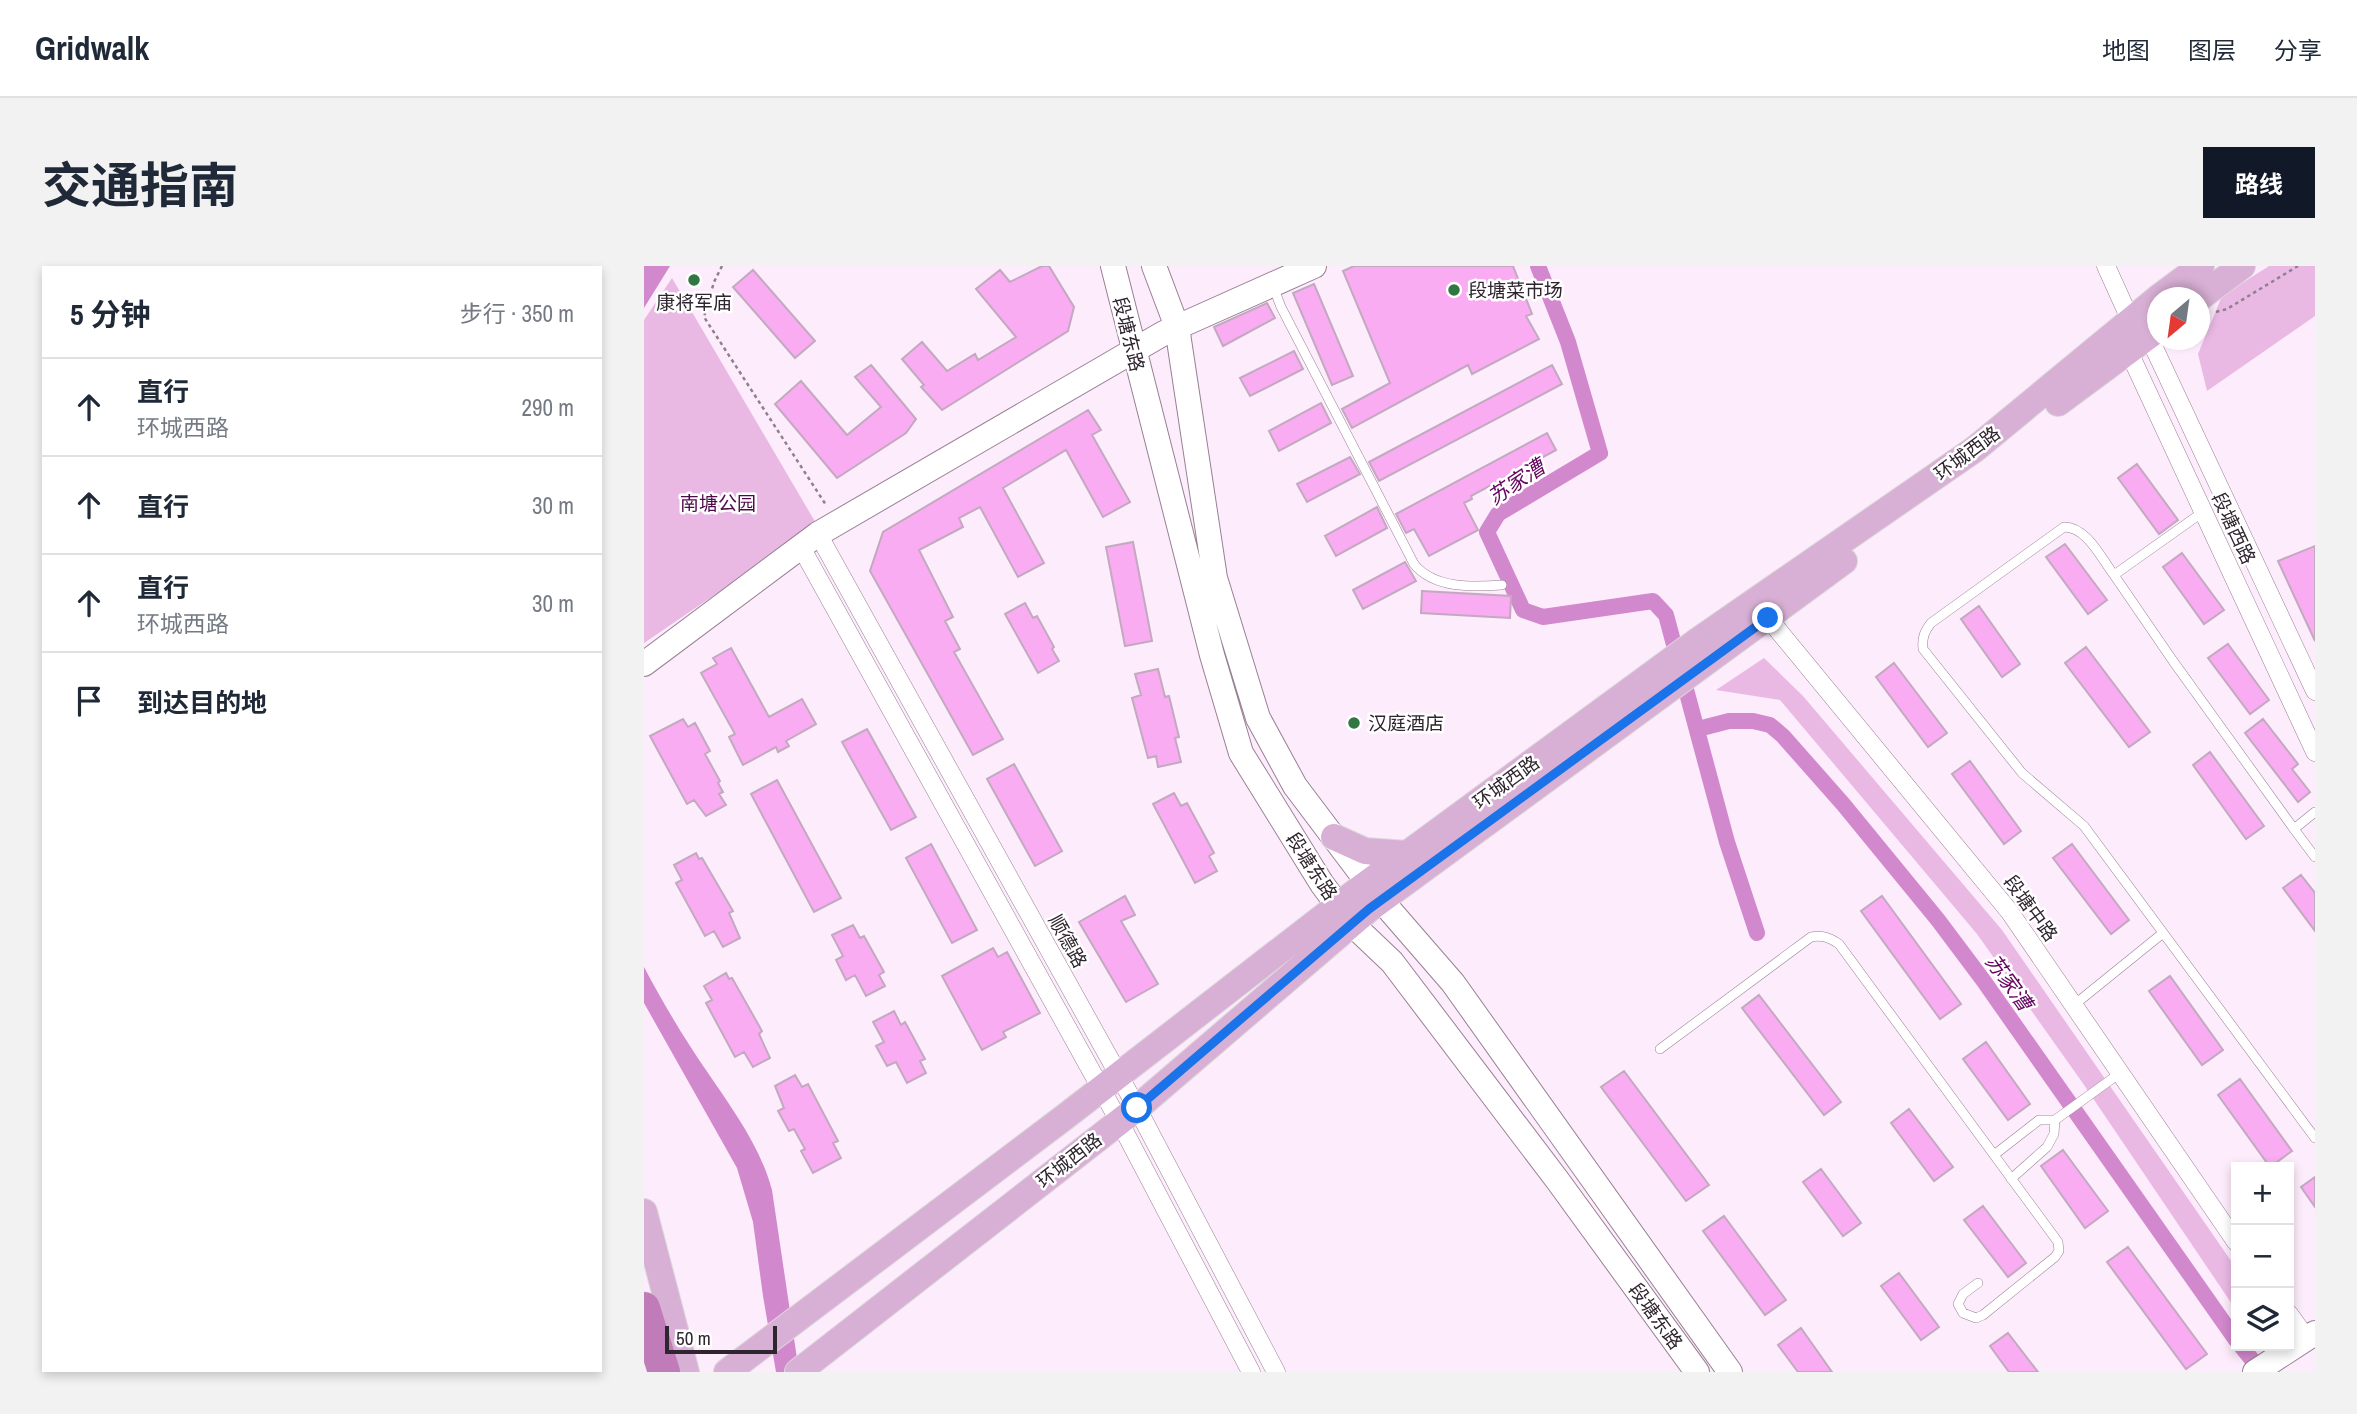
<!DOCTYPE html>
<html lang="zh">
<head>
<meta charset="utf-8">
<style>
  :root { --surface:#fff; --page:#f2f2f3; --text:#1f2937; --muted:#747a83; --line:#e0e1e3; --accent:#111827 }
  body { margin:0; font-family:"Archivo Narrow","Noto Sans SC",sans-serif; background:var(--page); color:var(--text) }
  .controls { position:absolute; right:21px; bottom:21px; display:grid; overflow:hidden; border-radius:0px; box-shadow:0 4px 10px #0003 }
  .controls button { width:63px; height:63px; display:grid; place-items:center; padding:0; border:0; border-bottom:2px solid var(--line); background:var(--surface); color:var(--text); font:35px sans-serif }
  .compass { position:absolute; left:1503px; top:21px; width:63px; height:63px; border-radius:50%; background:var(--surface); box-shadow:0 4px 10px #0003; rotate:209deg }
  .scale { position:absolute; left:21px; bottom:18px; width:112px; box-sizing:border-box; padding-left:7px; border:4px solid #2f252e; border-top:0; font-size:19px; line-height:24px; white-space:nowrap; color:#2f252e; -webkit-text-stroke:5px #fff; paint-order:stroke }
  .stop { position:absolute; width:21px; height:21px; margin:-16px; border:5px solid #1a73e8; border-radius:50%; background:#fff }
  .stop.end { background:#1a73e8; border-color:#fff; box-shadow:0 2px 7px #0008 }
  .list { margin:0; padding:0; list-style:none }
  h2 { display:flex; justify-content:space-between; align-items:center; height:91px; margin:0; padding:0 28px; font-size:30px }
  h2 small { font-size:23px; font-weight:400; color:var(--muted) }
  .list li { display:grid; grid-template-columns:46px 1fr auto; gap:21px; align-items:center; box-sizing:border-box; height:98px; padding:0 28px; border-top:2px solid var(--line) }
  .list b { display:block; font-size:26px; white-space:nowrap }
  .list p { margin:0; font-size:23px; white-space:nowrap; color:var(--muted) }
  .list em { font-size:23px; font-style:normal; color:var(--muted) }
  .icon { flex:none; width:38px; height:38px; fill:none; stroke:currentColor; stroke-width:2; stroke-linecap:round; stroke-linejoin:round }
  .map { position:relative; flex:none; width:1671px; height:1106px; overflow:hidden; border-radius:0px }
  header { display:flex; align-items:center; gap:42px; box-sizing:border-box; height:98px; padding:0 35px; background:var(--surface); border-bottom:2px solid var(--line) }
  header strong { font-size:33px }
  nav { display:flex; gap:38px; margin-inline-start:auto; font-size:24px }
  .intro { display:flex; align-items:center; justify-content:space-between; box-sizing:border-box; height:168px; padding:0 42px }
  h1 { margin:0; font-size:49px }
  .button { padding:18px 32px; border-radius:0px; background:var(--accent); color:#fff; font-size:24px; font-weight:700 }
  main { display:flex; gap:42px; padding:0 42px }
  aside { flex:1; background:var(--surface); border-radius:0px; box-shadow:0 4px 10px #0003 }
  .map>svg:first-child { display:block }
  .green { fill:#e9b9e4 }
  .water { fill:#d288cc }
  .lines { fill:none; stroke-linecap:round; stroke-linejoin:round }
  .canal { stroke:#d288cc; stroke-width:16 }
  .building { fill:#f9acf1; stroke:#c3a9c0; stroke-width:2 }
  .lane-casing { stroke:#988095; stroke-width:10 }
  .street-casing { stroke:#988095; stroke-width:19 }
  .secondary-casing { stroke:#988095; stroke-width:26 }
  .primary-casing { stroke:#dad8d9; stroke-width:28 }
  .highway-casing { stroke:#dad8d9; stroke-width:33 }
  .path { stroke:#8e818d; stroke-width:2.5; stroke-dasharray:3.5 3.5; stroke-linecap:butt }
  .lane { stroke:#fff; stroke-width:9 }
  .street { stroke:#fff; stroke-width:18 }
  .secondary { stroke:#fff; stroke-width:24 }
  .primary { stroke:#d9b0d5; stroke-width:26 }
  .highway { stroke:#bf7cb9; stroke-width:32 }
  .route { stroke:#1a73e8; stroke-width:9 }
  .poi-dot { fill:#307744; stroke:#fff; stroke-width:2.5 }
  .labels { text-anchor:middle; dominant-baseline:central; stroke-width:5; stroke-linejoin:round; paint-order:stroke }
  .poi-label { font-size:19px; fill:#2f252e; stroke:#fff; text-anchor:start }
  .street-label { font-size:19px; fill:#2f252e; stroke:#fff }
  .park-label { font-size:19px; fill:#4e0a4b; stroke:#fff }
  .water-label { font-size:21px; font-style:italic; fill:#640560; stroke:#fff }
</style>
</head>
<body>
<header>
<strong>Gridwalk</strong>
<nav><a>地图</a><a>图层</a><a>分享</a></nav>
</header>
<div class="intro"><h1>交通指南</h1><a class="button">路线</a></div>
<main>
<aside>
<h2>5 分钟<small>步行 · 350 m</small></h2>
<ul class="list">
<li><svg class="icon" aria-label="ahead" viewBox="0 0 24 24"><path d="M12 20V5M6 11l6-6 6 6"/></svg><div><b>直行</b><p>环城西路</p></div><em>290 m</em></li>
<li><svg class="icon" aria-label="ahead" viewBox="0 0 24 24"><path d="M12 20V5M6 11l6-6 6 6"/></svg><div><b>直行</b></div><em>30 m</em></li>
<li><svg class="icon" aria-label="ahead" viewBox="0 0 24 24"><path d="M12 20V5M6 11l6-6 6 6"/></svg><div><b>直行</b><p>环城西路</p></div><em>30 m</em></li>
<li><svg class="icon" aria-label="arrive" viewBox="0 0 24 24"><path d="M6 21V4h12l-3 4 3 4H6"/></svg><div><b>到达目的地</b></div></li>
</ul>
</aside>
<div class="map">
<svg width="1671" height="1106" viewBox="0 0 1671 1106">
  <rect width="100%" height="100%" fill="#fdecfb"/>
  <path class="green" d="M1625 0H1671V50L1563 125 1554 88 1578 30Z
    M28 12 173 259 0 377V54Z
    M1120 392 1159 430 1358 664 1592 1002V1044L1438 816 1333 668 1136 434 1072 424Z"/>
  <path class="water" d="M0 0H26L0 42Z
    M0 701C19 737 41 774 64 807 89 844 116 880 128 924L155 1106H132L119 1030 109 956 93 902 0 737Z"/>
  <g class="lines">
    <path class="canal" d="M894 0 924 76 956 187 854 248 843 266 879 344 899 351 1009 335 1022 349 1083 576 1113 667
      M1054 463 1085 455H1109L1126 459 1139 470 1199 538 1294 654 1339 714 1592 1074
      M1597 1080 1618 1106"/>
  </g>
  <path class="building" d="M398 0H405L430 41 424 65 298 144 277 121 280 119 258 93 278 76 303 105 331 88 334 94 372 71 332 23 356 4 366 16Z
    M710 0H869L888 48 882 50 895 73 828 108 824 99 708 162 698 143 746 117 699 5Z
    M109 4 171 75 151 92 89 21Z
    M670 18 709 110 688 119 649 27Z
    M623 37 631 52 579 80 570 61Z
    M650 85 659 103 606 130 596 112Z
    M227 99 272 153 262 167 193 212 131 138 157 115 203 169 237 141 211 111Z
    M908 99 918 118 735 215 725 196Z
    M677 137 687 157 635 185 625 165Z
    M444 144 457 164 448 169 486 236 459 251 422 184 359 222 400 297 374 311 336 241 315 252 319 261 275 284 309 351 301 355 316 383 310 386 359 473 329 489 226 305 239 266Z
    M903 167 912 184 827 230 828 233 820 237 834 264 785 290 770 263 762 267 752 248Z
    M706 191 716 208 663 236 653 218Z
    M1493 198 1534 254 1515 268 1474 212Z
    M733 241 743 262 692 290 681 270Z
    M489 276 508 375 481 380 462 281Z
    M1421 278 1463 334 1444 348 1402 291Z
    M1671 280V375L1634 295Z
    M1538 287 1580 344 1560 358 1519 301Z
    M761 296 772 315 719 343 709 324Z
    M778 325 867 330 866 352 777 347Z
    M381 337 389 352 393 350 410 381 408 383 415 395 394 407 361 348Z
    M1335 340 1376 398 1358 411 1317 353Z
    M1584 378 1625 434 1606 448 1564 392Z
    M1442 381 1506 466 1485 481 1421 397Z
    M87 382 125 451 158 433 172 458 142 475 145 480 134 486 132 481 99 499 85 471 91 468 57 407 73 398 69 392Z
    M1250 397 1303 467 1284 481 1232 411Z
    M514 403 521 431 525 430 535 471 531 472 537 496 514 501 512 490 504 492 488 432 497 429 491 408Z
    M39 453 44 461 51 457 66 485 61 488 76 515 74 517 79 526 75 528 82 539 62 550 50 534 43 538 6 470Z
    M1619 453 1654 498 1648 503 1666 526 1654 536 1601 467Z
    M223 463 272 551 247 564 198 476Z
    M1566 486 1620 560 1602 573 1549 499Z
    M1326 495 1377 565 1360 578 1308 508Z
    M370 498 418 585 391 600 343 513Z
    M133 514 197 632 170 646 107 528Z
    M530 527 537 540 543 537 570 587 565 590 573 605 551 617 509 538Z
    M287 578 333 664 308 677 262 592Z
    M1428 578 1485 654 1467 668 1409 592Z
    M52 587 55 593 58 592 89 645 85 647 96 672 79 681 70 665 61 670 32 617 38 614 30 599Z
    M1657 609 1671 627V665L1639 622Z
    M481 630 491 649 477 655 514 718 482 736 435 656Z
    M1238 630 1317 738 1296 753 1217 645Z
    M209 659 216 672 220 670 240 706 235 709 241 720 222 730 211 709 202 714 192 694 199 690 188 669Z
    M349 682 354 691 363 686 396 747 359 766 362 771 338 784 298 710Z
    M82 707 85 713 88 712 118 765 115 768 126 792 109 801 100 786 91 791 62 737 68 734 60 720Z
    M1526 710 1579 784 1558 799 1505 725Z
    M1115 729 1197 836 1180 849 1098 742Z
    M250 745 257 759 261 756 281 793 276 795 282 807 263 817 252 796 243 800 232 780 240 776 229 756Z
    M1342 776 1386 838 1364 854 1319 793Z
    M980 805 1065 919 1042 935 957 821Z
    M151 809 158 821 164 818 194 875 189 877 197 892 169 907 157 885 161 883 150 863 145 865 134 845 140 842 131 820Z
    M1596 813 1648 885 1626 901 1574 829Z
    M1265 843 1309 901 1290 915 1247 857Z
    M1419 884 1464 945 1441 962 1397 900Z
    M1177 903 1217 957 1199 970 1159 916Z
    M1671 911V941L1657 921Z
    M1339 940 1382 997 1364 1011 1320 954Z
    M1080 950 1142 1034 1121 1049 1059 965Z
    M1484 981 1563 1088 1542 1103 1463 996Z
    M1255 1007 1295 1061 1277 1074 1237 1020Z
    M1157 1062 1188 1106H1154L1134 1079Z
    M1364 1067 1394 1106H1365L1346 1080Z"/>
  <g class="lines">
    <g class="lane-casing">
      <path id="lane" d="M629 20 637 41 770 298C790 323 829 321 858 319
        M1559 246 1470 309 1529 395 1650 563 1671 546
        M1470 309C1457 292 1443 261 1420 261L1287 357C1280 366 1278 372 1279 383L1378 507 1440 560 1671 872
        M1650 563 1671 591
        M1430 739 1519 667
        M1016 783 1167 671C1178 669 1185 671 1195 678L1414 976 1415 985 1411 991 1339 1049 1332 1052 1319 1047 1314 1038 1319 1028 1334 1017
        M1350 889 1395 854H1411L1476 807
        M1367 913 1403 881 1410 868 1411 854"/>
    </g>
    <g class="street-casing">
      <path id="street" d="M1462 0 1486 53 1504 69 1671 425
        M1485 77 1484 84 1671 486
        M174 268 493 842 632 1106
        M157 281 475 855 607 1106
        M1124 352 1365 645 1592 976
        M1645 1048 1663 1073"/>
    </g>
    <g class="secondary-casing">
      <path id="secondary" d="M469 0 568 389 597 487 678 618 708 658 748 696 914 915 1053 1106
        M510 0 533 61 571 312 614 452 651 520 737 634 809 717 1086 1106
        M0 398 174 268 520 67 670 0
        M1611 1106 1671 1067"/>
    </g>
    <g class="primary-casing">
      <path id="primary" d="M1514 32 1557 0
        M1555 32 1598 0
        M1414 137 1514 63
        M690 571 721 585 763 588
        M0 946 42 1106
        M83 1106 422 850 714 624 1052 376 1331 183 1514 32
        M154 1106 493 842 725 643 1200 295"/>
    </g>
    <g class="highway-casing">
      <path id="highway" d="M0 1042 20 1106"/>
    </g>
    <path class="path" d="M78 0 70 16 60 51 182 239
      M1572 46 1583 43 1654 0"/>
    <use href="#lane" class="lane"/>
    <use href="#street" class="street"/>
    <use href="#secondary" class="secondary"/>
    <use href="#primary" class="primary"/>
    <use href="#highway" class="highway"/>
  </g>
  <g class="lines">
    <path class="route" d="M493 842 725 643 1124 352"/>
  </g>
  <g class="poi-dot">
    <circle cx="50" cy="14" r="7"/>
    <circle cx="810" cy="24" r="7"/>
    <circle cx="710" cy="457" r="7"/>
  </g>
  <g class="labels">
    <g class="poi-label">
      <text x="824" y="24">段塘菜市场</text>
      <text x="50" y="36" text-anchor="middle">康将军庙</text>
      <text x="724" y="457">汉庭酒店</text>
    </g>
    <g class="street-label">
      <text transform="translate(485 68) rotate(76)">段塘东路</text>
      <text transform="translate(1323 187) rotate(-37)">环城西路</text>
      <text transform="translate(1590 262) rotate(65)">段塘西路</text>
      <text transform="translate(862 516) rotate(-36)">环城西路</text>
      <text transform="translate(668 600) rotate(57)">段塘东路</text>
      <text transform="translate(1387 642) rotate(54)">段塘中路</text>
      <text transform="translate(424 675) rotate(61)">顺德路</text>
      <text transform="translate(425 894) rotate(-38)">环城西路</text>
      <text transform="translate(1012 1050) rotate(54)">段塘东路</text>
    </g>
    <g class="park-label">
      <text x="74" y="237">南塘公园</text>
    </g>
    <g class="water-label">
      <text transform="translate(872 216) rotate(-34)">苏家漕</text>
      <text transform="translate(1365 716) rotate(54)">苏家漕</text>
    </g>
  </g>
</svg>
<div class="controls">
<button>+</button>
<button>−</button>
<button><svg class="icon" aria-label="layers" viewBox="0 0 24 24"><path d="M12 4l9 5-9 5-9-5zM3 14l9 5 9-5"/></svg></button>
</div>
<svg class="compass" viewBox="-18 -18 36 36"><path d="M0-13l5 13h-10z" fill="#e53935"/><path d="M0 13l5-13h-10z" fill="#747a83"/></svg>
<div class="scale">50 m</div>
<div class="stop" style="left:493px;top:842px"></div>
<div class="stop end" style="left:1124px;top:352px"></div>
</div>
</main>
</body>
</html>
